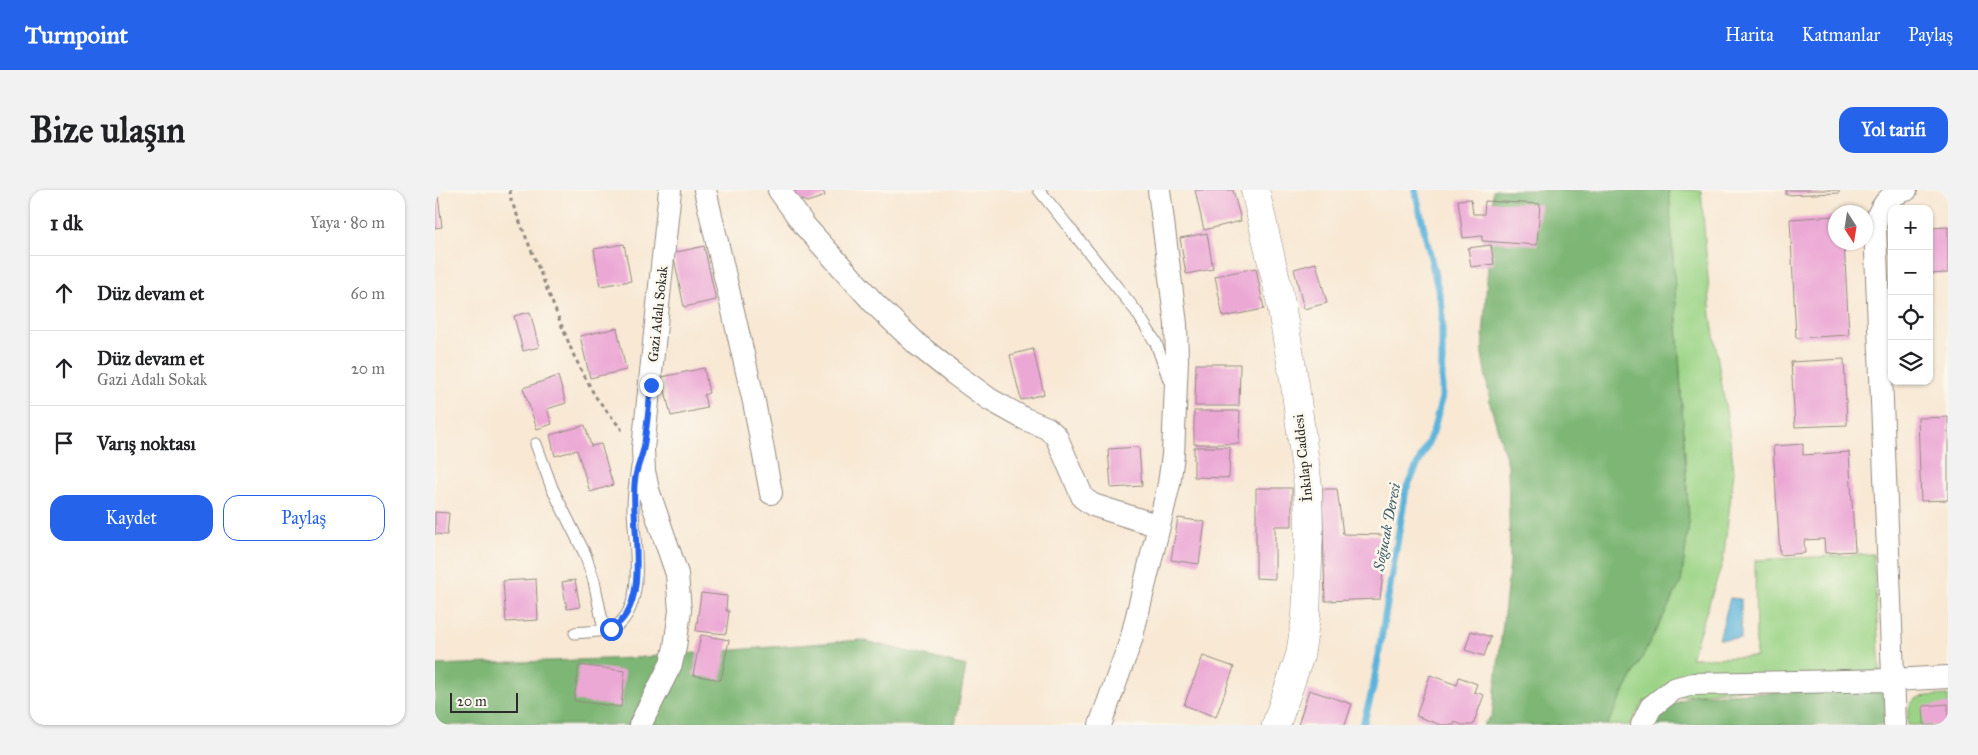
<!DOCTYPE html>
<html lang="tr">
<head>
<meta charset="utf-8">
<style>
  :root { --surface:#fff; --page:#f2f2f2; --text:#202124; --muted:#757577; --line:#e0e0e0; --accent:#2563eb }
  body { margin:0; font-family:"IM FELL Great Primer",serif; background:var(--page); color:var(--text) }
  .controls { position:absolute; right:15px; top:15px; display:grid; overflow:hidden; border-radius:10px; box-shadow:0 1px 4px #0004 }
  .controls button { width:45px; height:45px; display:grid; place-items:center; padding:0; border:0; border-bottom:1px solid var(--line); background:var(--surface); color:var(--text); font:25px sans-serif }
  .compass { position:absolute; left:1393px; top:15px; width:45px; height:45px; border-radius:50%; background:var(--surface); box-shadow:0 1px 4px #0004; rotate:168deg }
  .scale { position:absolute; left:15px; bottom:12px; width:68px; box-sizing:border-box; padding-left:5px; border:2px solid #2b2b2b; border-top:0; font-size:14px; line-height:18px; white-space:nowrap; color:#2b2b2b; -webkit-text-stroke:4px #fbf7ec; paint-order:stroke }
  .stop { position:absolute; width:15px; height:15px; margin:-11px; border:4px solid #2563eb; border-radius:50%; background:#fff }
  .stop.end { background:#2563eb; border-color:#fff; box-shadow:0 1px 5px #0008 }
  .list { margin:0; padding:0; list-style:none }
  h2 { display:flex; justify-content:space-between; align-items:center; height:65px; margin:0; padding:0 20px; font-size:21px }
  h2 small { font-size:16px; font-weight:400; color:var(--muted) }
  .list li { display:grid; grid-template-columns:32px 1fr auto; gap:15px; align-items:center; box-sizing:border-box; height:75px; padding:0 20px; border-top:1px solid var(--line) }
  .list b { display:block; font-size:19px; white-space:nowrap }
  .list p { margin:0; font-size:16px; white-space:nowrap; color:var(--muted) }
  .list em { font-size:16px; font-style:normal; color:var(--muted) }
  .actions { display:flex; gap:10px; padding:15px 20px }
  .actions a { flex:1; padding:11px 0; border:1px solid var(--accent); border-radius:15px; text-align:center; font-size:18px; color:var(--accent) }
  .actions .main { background:var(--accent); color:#fff }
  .icon { flex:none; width:28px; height:28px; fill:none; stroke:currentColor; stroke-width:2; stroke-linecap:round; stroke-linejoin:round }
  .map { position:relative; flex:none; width:1513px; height:535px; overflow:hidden; border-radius:15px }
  header { display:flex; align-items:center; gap:30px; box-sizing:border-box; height:70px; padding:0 25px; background:var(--accent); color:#fff }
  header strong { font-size:24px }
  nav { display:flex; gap:28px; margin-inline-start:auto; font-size:18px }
  .intro { display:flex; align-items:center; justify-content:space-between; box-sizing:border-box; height:120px; padding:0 30px }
  h1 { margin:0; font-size:35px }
  .button { padding:12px 22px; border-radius:15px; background:var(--accent); color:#fff; font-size:18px; font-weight:700 }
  main { display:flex; gap:30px; padding:0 30px }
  aside { flex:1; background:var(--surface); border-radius:15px; box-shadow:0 1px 4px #0004 }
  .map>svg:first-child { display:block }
  .green { fill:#9cd487; stroke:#648059 }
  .forest { fill:#7db674; stroke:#547050 }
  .water { fill:#5db4da; stroke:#447082 }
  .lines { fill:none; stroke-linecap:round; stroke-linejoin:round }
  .stream { stroke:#5db4da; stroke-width:7 }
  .building { fill:#eca8d5 }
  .service-casing { stroke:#928a80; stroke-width:13 }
  .minor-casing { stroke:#928a80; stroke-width:24 }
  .tertiary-casing { stroke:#928a80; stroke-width:29 }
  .path { stroke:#928a80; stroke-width:3; stroke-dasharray:4 4; stroke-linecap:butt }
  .service { stroke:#fff; stroke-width:11 }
  .minor { stroke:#fff; stroke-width:22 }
  .tertiary { stroke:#fff; stroke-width:28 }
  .route { stroke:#2563eb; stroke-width:6 }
  .labels { text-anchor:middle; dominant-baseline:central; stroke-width:5; stroke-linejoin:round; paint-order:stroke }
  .street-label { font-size:14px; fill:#2b2b2b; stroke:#fbf7ec }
  .water-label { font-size:15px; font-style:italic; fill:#3c5b68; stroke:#fbf7ec }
</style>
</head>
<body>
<header>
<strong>Turnpoint</strong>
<nav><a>Harita</a><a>Katmanlar</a><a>Paylaş</a></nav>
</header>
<div class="intro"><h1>Bize ulaşın</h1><a class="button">Yol tarifi</a></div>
<main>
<aside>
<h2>1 dk<small>Yaya · 80 m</small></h2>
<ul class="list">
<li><svg class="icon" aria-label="ahead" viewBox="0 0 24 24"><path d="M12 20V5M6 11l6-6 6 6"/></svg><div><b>Düz devam et</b></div><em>60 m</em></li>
<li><svg class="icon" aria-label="ahead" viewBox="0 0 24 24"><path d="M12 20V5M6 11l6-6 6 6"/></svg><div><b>Düz devam et</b><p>Gazi Adalı Sokak</p></div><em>20 m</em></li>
<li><svg class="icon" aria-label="arrive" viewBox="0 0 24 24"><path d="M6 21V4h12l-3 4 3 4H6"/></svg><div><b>Varış noktası</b></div></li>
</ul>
<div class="actions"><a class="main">Kaydet</a><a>Paylaş</a></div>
</aside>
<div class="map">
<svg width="1513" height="535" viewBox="0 0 1513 535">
  <rect width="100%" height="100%" fill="#fbf7ec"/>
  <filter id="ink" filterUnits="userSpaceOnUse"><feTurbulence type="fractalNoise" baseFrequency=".02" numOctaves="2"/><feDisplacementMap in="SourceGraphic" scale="10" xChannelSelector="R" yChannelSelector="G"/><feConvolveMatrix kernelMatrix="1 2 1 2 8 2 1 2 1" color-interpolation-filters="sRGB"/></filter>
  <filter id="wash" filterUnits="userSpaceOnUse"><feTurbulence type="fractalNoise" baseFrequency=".0096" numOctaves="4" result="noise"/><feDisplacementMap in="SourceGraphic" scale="20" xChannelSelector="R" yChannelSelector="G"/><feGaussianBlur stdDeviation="1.12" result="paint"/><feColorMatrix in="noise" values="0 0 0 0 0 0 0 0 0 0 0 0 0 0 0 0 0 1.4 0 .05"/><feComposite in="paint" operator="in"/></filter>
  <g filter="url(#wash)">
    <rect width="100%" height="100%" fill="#f8e8d4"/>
    <path class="green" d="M1234 0H1266L1276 126 1292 227 1299 281 1288 371 1256 468 1321 467 1320 370 1438 364 1445 481 1209 511 1195 535H1172L1246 392 1254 333Z
      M1513 505V535H1473C1471 502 1486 507 1513 505Z"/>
    <path class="forest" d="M1058 0H1234L1254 333 1246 392 1172 535H1048L1057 525 1075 373 1073 275 1056 217 1047 164Z
      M426 450 531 476 520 535H0V475L198 468Z
      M1449 499 1450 535H1217L1234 517 1257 505Z"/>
    <path class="water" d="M1295 408 1306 409V449H1284Z"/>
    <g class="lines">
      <path class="stream" d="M928 535 938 498 971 299 998 242 1007 207V116L980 0"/>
    </g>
    <g id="blocks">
      <path class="building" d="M358 0H388L390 6 372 12 361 8Z
        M760 0H798L806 31 769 40Z
        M1351 0H1404V3L1351 5Z
        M0 6H3L7 37 0 38Z
        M1036 9 1038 24H1049L1050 11 1105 14 1102 55 1047 51V46L1028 48 1023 10Z
        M1400 26V52H1409L1414 145 1361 148 1355 29Z
        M1513 37V83L1494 84V38Z
        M772 43 778 79 751 84 745 48Z
        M189 54 196 91 165 96 159 59Z
        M1056 55 1059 74 1036 77 1033 58Z
        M269 56 281 110 249 117 238 63Z
        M881 73 892 113 869 119 859 79Z
        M821 78 829 119 788 127 780 86Z
        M95 122 104 157 88 161 79 126Z
        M182 138 191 180 155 188 145 146Z
        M598 159 609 204 586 210 575 165Z
        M1409 169 1412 235 1360 237 1356 172Z
        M761 174H805L804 216H760Z
        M269 178 274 203 269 205 272 218 236 226 227 187Z
        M123 186 131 213 112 219 117 234 102 239 88 198Z
        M759 221H805L804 254H759Z
        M1513 227V310L1486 311 1483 228Z
        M150 235 156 256 166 254 178 295 155 302 142 260 120 266 115 245Z
        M1368 254V265L1414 262 1420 361 1390 363 1389 349 1369 350 1370 363 1345 365 1338 256Z
        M704 257 707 296 676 298 673 259Z
        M759 257H795L794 288 759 287Z
        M821 298H857V336H840V389L821 388Z
        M887 299H902L908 344 952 345 945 409 890 411Z
        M0 322 14 323 12 345 0 344Z
        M743 328 770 332 764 374 736 370Z
        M101 389 103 430 71 432 68 391Z
        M140 390 145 417 132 419 127 392Z
        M266 403 292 406 291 421H294L291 444 261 441Z
        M1036 441 1056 447 1049 466 1030 460Z
        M266 445 294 450 286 490 258 485Z
        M768 466 799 477 781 527 749 515Z
        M144 475 190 481 186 517 139 511Z
        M995 485 1022 495 1024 487 1042 494 1039 502 1049 505 1038 535H1027L1020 532 1019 535H1006L981 526Z
        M874 500 917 514 910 535H863Z
        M1513 514V535H1489L1488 516Z"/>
    </g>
  </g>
  <g filter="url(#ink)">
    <use href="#blocks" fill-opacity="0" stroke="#928a80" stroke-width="1"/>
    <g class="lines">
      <g class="service-casing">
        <path id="service" d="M604 0 701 121 721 153 734 190
          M101 254 117 298 150 364 159 391 169 440
          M140 443C152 441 174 443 184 434 211 410 199 351 198 319 198 305 200 291 202 277"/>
      </g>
      <g class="minor-casing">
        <path id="minor" d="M270 0 319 212 336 303
          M344 0 369 35 439 113 483 155 517 182 554 209 590 229 612 238 621 246 648 308 658 315 724 336
          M205 535 236 474 240 457 245 421 242 384 213 300 209 281 208 259 235 0
          M665 535 696 450 724 336 734 294 738 265 742 170 741 134 724 0
          M1207 535 1216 517 1239 499 1258 494 1458 490 1513 487
          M1460 535 1440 37C1443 19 1453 5 1471 0"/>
      </g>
      <g class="tertiary-casing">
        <path id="tertiary" d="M820 0 844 103 860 195 873 297 874 341 871 427 865 465 841 535"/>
      </g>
      <path class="path" d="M75 0 76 10 139 166 160 206 187 240"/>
      <use href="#service" class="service"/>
      <use href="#minor" class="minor"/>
      <use href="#tertiary" class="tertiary"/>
    </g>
  </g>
  <g class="lines" filter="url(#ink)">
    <path class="route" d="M176 439C219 415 194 331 200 290 201 278 207 268 209 256 212 236 214 215 216 195"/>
  </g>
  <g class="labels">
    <g class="street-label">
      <text transform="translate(223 124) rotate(-84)">Gazi Adalı Sokak</text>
      <text transform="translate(868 268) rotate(-96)">İnkılap Caddesi</text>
    </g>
    <g class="water-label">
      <text transform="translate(952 337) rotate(-79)">Soğucak Deresi</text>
    </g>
  </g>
</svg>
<div class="controls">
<button>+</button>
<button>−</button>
<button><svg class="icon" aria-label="locate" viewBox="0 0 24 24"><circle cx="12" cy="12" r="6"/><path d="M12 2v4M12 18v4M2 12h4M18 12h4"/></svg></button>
<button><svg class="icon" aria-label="layers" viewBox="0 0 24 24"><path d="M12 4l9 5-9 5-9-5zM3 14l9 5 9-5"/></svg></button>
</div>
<svg class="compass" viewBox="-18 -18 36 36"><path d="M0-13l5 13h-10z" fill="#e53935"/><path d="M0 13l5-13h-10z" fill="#757577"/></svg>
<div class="scale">20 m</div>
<div class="stop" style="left:176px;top:439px"></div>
<div class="stop end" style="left:216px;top:195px"></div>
</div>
</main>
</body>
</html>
